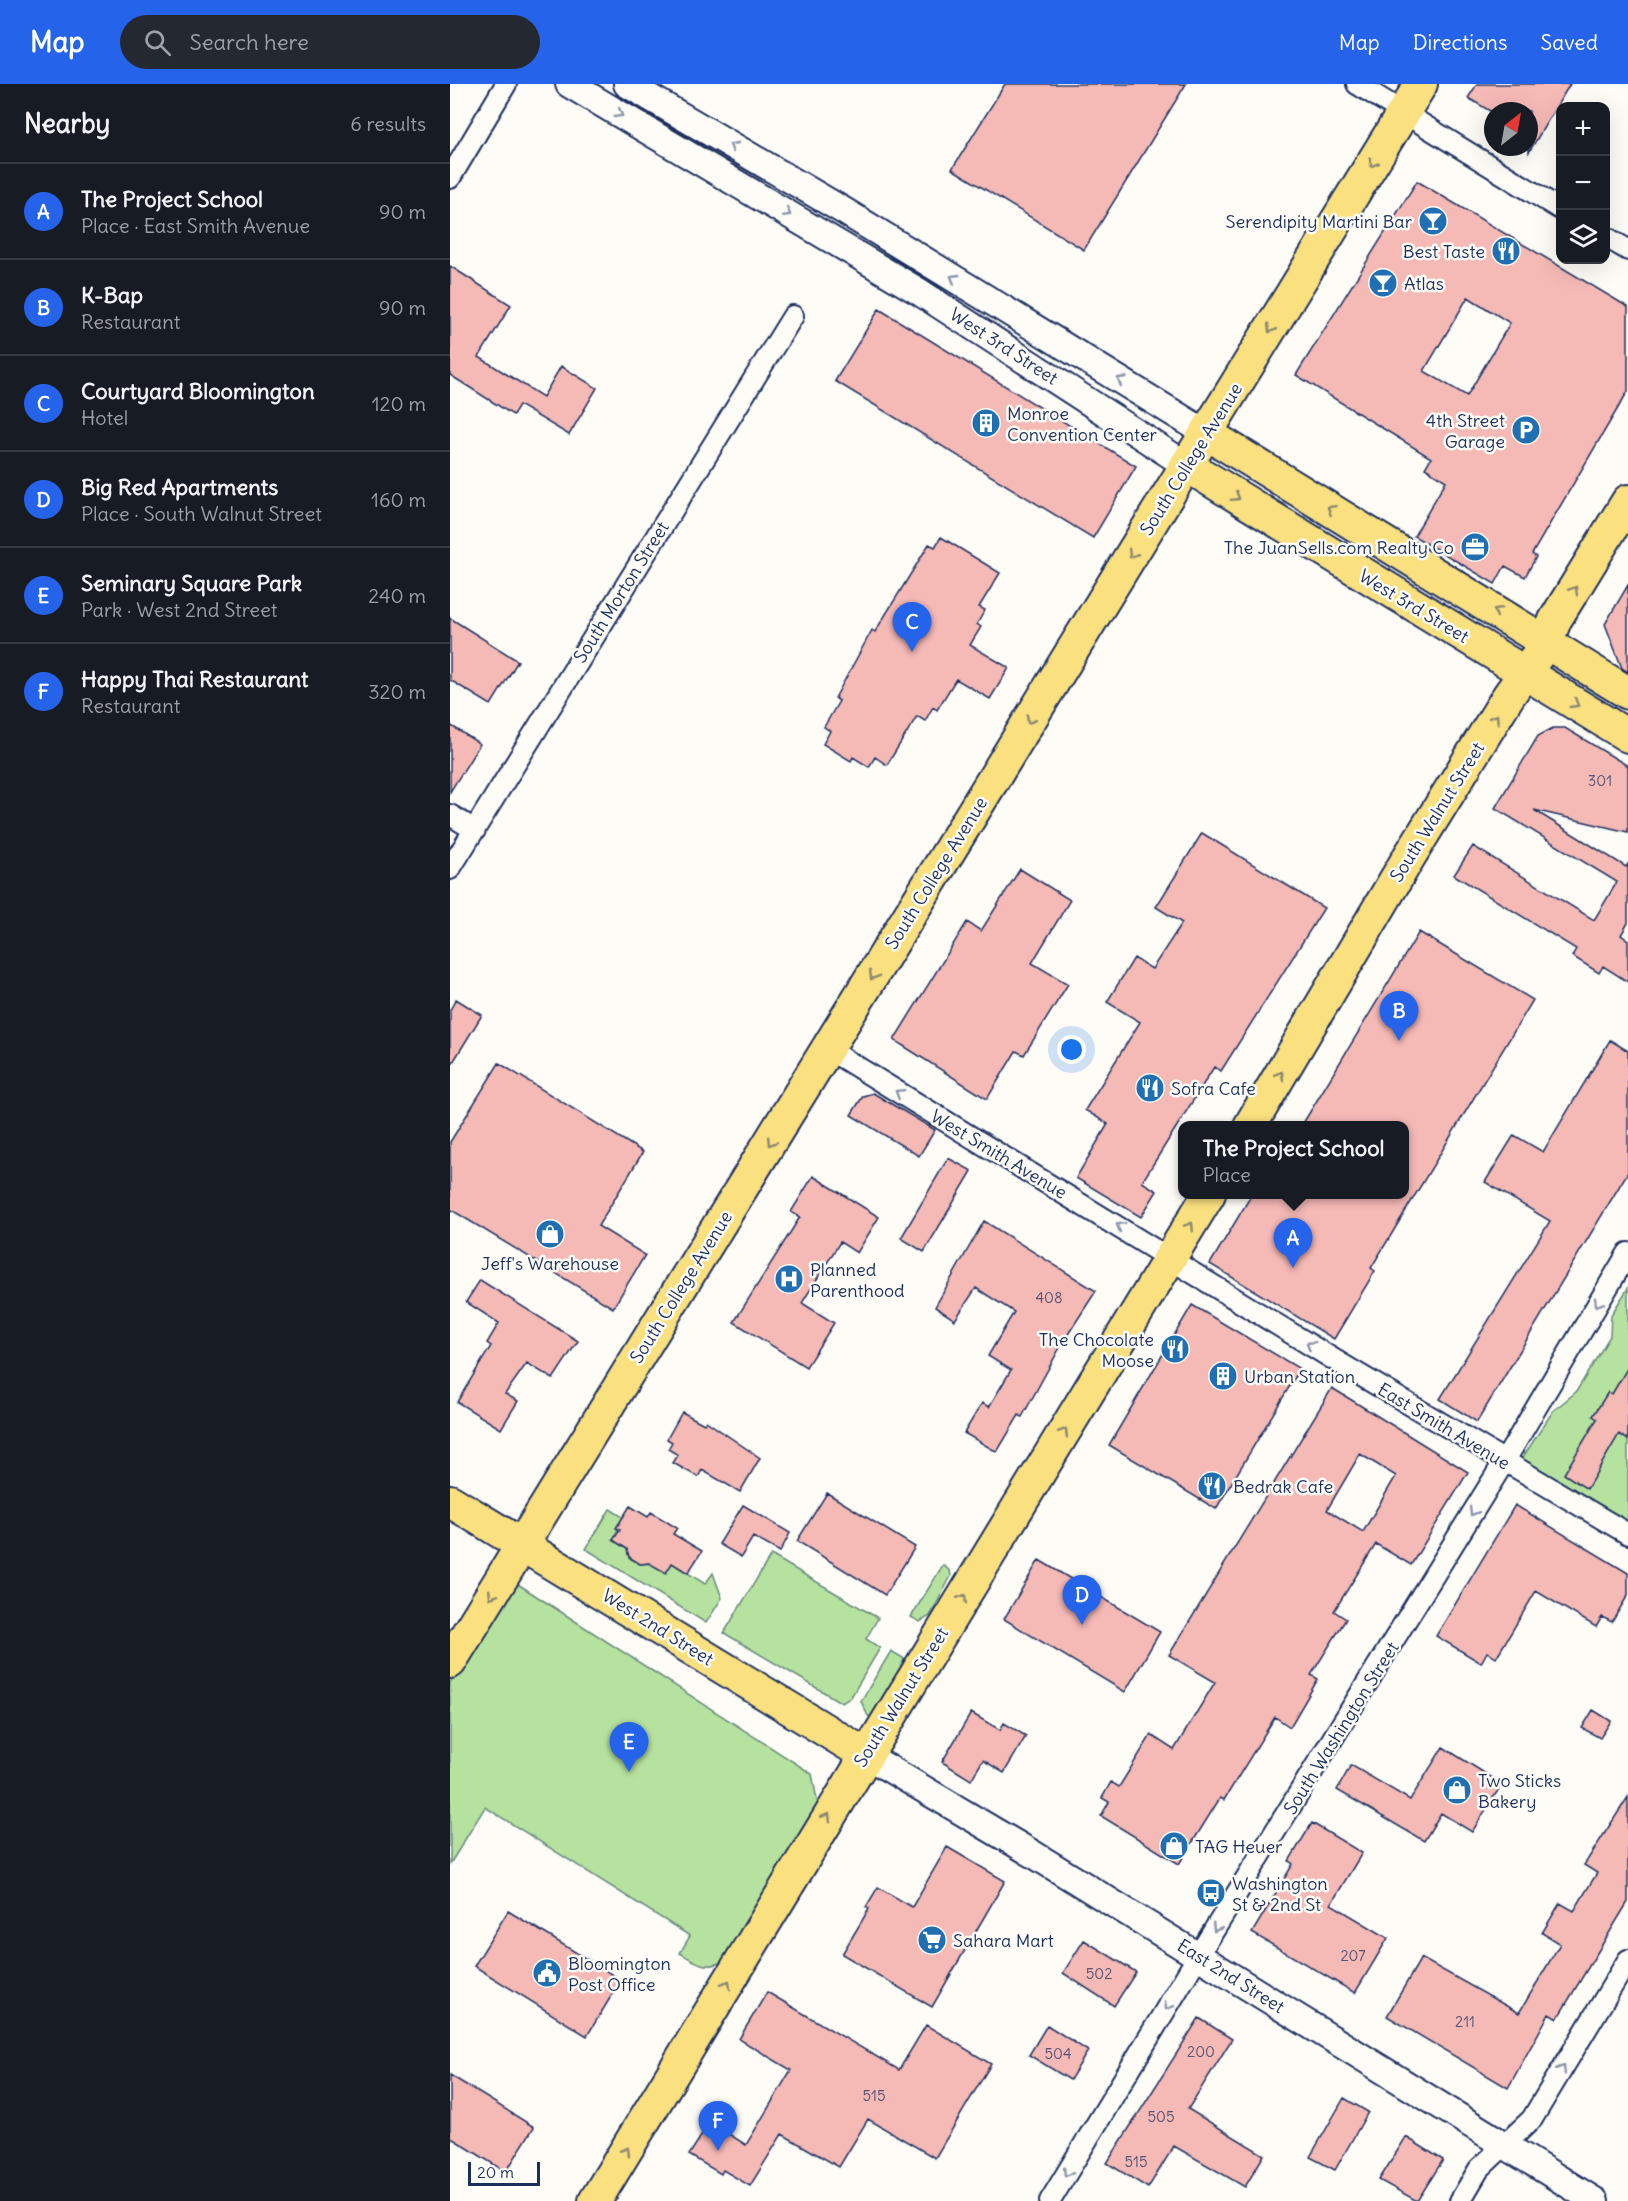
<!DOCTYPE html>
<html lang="en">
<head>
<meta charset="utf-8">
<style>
  :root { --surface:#171b24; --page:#242831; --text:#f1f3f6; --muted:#9ea1a6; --line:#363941; --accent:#2563eb }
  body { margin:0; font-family:Delius,sans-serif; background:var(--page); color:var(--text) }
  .controls { position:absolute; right:18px; top:18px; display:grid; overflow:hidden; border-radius:12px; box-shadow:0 6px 24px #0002 }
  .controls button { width:54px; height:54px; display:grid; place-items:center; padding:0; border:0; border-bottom:2px solid var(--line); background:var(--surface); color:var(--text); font:30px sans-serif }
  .compass { position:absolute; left:1034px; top:18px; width:54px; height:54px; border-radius:50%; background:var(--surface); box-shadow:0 6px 24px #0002; rotate:31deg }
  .scale { position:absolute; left:18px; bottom:15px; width:72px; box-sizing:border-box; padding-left:6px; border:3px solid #1b2f5e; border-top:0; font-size:16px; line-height:21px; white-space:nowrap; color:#1b2f5e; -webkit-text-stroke:4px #fdfcf7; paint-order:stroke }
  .you { position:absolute; left:622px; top:966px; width:21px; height:21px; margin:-15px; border:4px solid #fff; border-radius:50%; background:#1a73e8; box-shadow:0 0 0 9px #1a73e833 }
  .badge { display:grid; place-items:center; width:39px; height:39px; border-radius:50%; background:var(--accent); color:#fff; font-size:20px; font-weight:700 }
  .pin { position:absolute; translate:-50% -50px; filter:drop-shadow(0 2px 3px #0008) }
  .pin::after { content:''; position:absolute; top:32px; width:21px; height:18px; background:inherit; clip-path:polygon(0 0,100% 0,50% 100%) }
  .popup { position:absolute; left:728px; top:1037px; width:231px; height:78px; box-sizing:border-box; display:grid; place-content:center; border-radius:12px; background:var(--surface); filter:drop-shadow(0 2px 4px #0005); font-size:20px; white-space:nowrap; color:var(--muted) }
  .popup b { font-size:22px; color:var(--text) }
  .popup::after { content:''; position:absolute; left:50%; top:100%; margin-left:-12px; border:12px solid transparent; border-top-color:var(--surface) }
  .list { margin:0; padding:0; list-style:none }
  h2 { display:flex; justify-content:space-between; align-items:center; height:78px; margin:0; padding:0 24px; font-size:26px }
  h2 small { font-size:20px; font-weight:400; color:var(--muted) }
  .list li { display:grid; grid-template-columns:39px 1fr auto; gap:18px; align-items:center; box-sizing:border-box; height:96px; padding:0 24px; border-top:2px solid var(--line) }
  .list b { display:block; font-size:22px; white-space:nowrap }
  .list p { margin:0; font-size:20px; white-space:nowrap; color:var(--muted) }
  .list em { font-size:20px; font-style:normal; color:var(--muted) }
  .icon { flex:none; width:33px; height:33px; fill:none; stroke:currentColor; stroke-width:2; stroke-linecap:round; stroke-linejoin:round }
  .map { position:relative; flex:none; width:1178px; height:2117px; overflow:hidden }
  header { display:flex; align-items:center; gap:36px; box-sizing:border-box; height:84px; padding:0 30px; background:var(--accent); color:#fff }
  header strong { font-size:28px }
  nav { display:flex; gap:33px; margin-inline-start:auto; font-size:21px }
  .search { width:420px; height:54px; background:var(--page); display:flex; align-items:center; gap:15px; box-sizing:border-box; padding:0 21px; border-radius:33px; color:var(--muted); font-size:22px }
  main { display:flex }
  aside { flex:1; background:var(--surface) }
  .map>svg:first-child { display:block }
  .green { fill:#b6e29f; stroke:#68887e; stroke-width:1.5 }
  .building { fill:#f5b9b6; stroke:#1b2f5e; stroke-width:1.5; fill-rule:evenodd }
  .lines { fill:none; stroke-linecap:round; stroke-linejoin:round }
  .minor-casing { stroke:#1b2f5e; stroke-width:24 }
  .tertiary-casing { stroke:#1b2f5e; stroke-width:30 }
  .primary-casing { stroke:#1b2f5e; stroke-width:36 }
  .minor { stroke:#fdfcf7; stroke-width:20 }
  .tertiary { stroke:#fdfcf7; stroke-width:26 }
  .primary { stroke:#fbe080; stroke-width:32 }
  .oneway { stroke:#8c96aa }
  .oneway2 { stroke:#8b886f }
  .labels { text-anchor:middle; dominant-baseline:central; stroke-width:5; stroke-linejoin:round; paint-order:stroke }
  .number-label { font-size:15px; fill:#525274 }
  .poi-label { font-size:18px; fill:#1b2f5e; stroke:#fdfcf7; text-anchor:start }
  .street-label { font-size:18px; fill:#1b2f5e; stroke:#fdfcf7 }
</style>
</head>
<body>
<header>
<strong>Map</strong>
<div class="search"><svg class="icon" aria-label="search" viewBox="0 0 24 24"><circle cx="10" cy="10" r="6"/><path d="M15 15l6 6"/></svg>Search here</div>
<nav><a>Map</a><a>Directions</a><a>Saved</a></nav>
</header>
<main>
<aside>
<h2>Nearby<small>6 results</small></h2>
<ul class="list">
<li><span class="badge">A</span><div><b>The Project School</b><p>Place · East Smith Avenue</p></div><em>90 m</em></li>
<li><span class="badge">B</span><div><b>K-Bap</b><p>Restaurant</p></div><em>90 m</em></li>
<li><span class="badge">C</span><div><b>Courtyard Bloomington</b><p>Hotel</p></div><em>120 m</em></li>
<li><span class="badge">D</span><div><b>Big Red Apartments</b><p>Place · South Walnut Street</p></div><em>160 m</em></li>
<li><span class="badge">E</span><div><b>Seminary Square Park</b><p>Park · West 2nd Street</p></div><em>240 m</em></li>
<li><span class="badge">F</span><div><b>Happy Thai Restaurant</b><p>Restaurant</p></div><em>320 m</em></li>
</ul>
</aside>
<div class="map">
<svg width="1178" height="2117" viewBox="0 0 1178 2117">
  <rect width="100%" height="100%" fill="#fdfcf7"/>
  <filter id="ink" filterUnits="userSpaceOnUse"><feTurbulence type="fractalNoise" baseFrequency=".0167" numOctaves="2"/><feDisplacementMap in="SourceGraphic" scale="12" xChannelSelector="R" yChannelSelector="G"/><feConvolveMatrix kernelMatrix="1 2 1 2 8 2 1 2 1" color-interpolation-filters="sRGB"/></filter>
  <g filter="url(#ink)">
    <path class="green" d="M1178 1204V1437L1071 1376 1103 1327 1126 1308 1160 1252 1161 1231Z
      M160 1425 173 1433 163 1456 177 1465 179 1474 190 1480 222 1479 255 1500 263 1489 272 1514 256 1539 136 1465Z
      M321 1471 428 1534 416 1555 430 1564 401 1613 392 1619 274 1549Z
      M493 1481 500 1487 501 1492 480 1532 470 1538 461 1533Z
      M60 1495 362 1690 368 1721 275 1876C257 1887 247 1879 230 1869L240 1852 35 1723 0 1780V1599Z
      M441 1567 453 1574 455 1580 424 1636 418 1632 411 1617Z"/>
    <path class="building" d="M555 0H736L634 166 502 85Z
      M1027 0H1120L1079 68V27H1040L1018 14Z
      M967 97 1178 223V307L1082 470 1086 473 1075 493 1055 482 1045 500 964 452 996 397 975 384 981 374 846 291ZM1018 213 1060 239 1017 312 974 287Z
      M0 182 61 221 29 273 93 313 111 282 147 304 119 351 69 321 63 331 0 291Z
      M429 225 686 382 643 454 385 297Z
      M491 453 550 489 529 523 535 526 527 540 531 543 520 561 559 584 540 615 506 595 487 626 483 623 475 637 467 632 437 681 425 673 419 683 403 673 401 677 373 660 380 647 374 643 389 617 385 614 422 546 425 548 479 460 485 463Z
      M1178 501V588L1172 584 1155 540Z
      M0 534 68 577 41 621 0 596Z
      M0 641 30 660 0 708Z
      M1103 644H1115L1178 682V748L1084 726 1176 783 1178 780V839L1171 851 1178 856V898L1153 882 1149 889 1122 872 1126 865 1004 791 1023 762 1144 836 1167 798 1045 724 1088 652Z
      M752 749 874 824 771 987 764 983 692 1098 707 1107 691 1133 626 1094 658 1040 635 1026 690 938 657 918 684 874 702 885 732 839 706 823Z
      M570 785 620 816 582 879 618 900 574 971 566 967 537 1015 444 956 517 838 531 847Z
      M969 848 1083 916 921 1184 925 1187 884 1255 760 1180 802 1110H954V1041H852Z
      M6 915 32 931 0 983V926Z
      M1160 956 1178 967V1088L1027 1338 990 1315 1100 1137 1035 1098 1064 1051 1093 1068Z
      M49 979 193 1068 148 1142 195 1171 163 1224 0 1125V1058Z
      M423 1009 485 1046 469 1072 401 1031 413 1012Z
      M498 1074 522 1087 474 1168 451 1154Z
      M363 1092 429 1133 407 1169 390 1158 352 1219 384 1239 356 1283 284 1238 350 1133 341 1128Z
      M534 1137 646 1207 613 1258 572 1333 569 1331 547 1368 514 1349 532 1319 539 1323 561 1286 538 1272 564 1228 526 1204 505 1236 485 1223Z
      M30 1196 128 1257 103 1295 77 1279 55 1310 68 1317 51 1345 7 1318 41 1262 37 1259 49 1239 16 1218Z
      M742 1221 850 1285 766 1425 659 1361Z
      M1178 1283V1356L1169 1350 1137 1405 1114 1390 1147 1335 1143 1332 1158 1308 1162 1310Z
      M882 1304 1018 1388 961 1481 926 1460 884 1527 896 1535 861 1591 868 1595 840 1643 825 1633 774 1716 770 1714 729 1780 651 1732 659 1718 652 1714 661 1698 669 1703 701 1651 724 1666 765 1598 719 1571ZM910 1370 946 1392 913 1448 877 1426Z
      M232 1328 254 1340 256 1337 310 1374 290 1408 252 1386 248 1393 223 1379 228 1371 218 1365 222 1358 217 1355Z
      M377 1409 465 1463 435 1511 347 1457Z
      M293 1421 340 1449 330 1468 303 1453 291 1473 269 1460Z
      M1065 1421 1178 1489V1511L1162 1538 1152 1533 1146 1543 1086 1507 1046 1574 1037 1568 1031 1579 986 1552Z
      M180 1422 198 1433 201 1428 227 1444 223 1450 252 1467 238 1489 222 1479 216 1489 199 1479 190 1480 179 1473 177 1465 163 1456 170 1446 166 1444Z
      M589 1476 710 1548 675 1608 554 1535Z
      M1143 1626 1161 1637 1150 1654 1132 1644Z
      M521 1629 550 1646 554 1639 576 1652 554 1689 533 1676 521 1696 492 1678Z
      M993 1663 1052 1700 1022 1748 991 1729 974 1757 887 1706 901 1681 960 1716Z
      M1178 1713V1818L1107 1935 1099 1930 1058 2004 937 1932 971 1874 1069 1929 1110 1860 1092 1849 1110 1819 1124 1827 1147 1789 1134 1781Z
      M862 1739 912 1769 881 1820 938 1854 905 1909 802 1849 843 1780 839 1777Z
      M497 1763 555 1797 482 1923 392 1870 419 1825 416 1823 428 1803 462 1823Z
      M58 1827 171 1896 137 1952 24 1882Z
      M634 1856 686 1888 664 1922 613 1889Z
      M317 1908 449 1986 476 1941 541 1980 485 2074 418 2035 389 2083 332 2050 300 2102 273 2086 271 2090 239 2071 260 2038 296 2061 341 1986 289 1955Z
      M749 1934 782 1955 738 2025 814 2071 795 2103 724 2062 698 2104 657 2079Z
      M597 1941 638 1967 620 1996 579 1971Z
      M0 1991 84 2043 56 2088 0 2053Z
      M894 2014 918 2028 885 2086 860 2073Z
      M956 2053 993 2076 967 2117 929 2096Z"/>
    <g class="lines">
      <g class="minor-casing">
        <path id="minor" d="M907 0 1110 125
          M0 94 56 0
          M1156 153 1178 166
          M0 731 25 746
          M0 785 343 232
          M378 965 883 1275 1178 1450
          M600 2117 748 1872 1054 1378 1178 1169
          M1010 2117 1029 2085 1082 2035 1178 1876"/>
      </g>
      <g class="tertiary-casing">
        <path id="tertiary" d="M119 0 468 207 736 381
          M177 0 394 127 756 349
          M416 1671 583 1770 1145 2117"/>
      </g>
      <g class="primary-casing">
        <path id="primary" d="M756 349 1178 609
          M736 381 1178 652
          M800 1042 959 773 1059 611 1097 558 1105 536 1178 417
          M0 1417 416 1671
          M0 1578 971 0
          M145 2117 759 1110"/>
      </g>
      <use href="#minor" class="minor"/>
      <use href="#tertiary" class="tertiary"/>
      <use href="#primary" class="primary"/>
    </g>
    <defs><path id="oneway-chevron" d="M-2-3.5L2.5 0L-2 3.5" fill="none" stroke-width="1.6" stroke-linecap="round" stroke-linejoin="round" transform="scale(1.5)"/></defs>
    <g class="oneway">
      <use href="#oneway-chevron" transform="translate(169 30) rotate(31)"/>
      <use href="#oneway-chevron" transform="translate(283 62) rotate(-150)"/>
      <use href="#oneway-chevron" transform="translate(337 129) rotate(30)"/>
      <use href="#oneway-chevron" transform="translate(504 194) rotate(-149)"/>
      <use href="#oneway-chevron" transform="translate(671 296) rotate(-148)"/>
      <use href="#oneway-chevron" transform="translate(449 1009) rotate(-148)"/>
      <use href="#oneway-chevron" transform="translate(670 1142) rotate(-149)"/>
      <use href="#oneway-chevron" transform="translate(1148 1219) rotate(121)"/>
      <use href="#oneway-chevron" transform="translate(860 1261) rotate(-148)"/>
      <use href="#oneway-chevron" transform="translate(1023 1428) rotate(121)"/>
      <use href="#oneway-chevron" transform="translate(766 1844) rotate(122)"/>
      <use href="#oneway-chevron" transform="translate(718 1922) rotate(121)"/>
      <use href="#oneway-chevron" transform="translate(1112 1985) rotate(-59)"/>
      <use href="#oneway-chevron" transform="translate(617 2089) rotate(121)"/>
    </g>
    <g class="oneway2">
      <use href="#oneway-chevron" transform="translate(923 79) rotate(122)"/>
      <use href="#oneway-chevron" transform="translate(821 245) rotate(121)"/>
      <use href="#oneway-chevron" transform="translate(786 413) rotate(32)"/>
      <use href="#oneway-chevron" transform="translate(881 425) rotate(-148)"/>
      <use href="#oneway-chevron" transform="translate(682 470) rotate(122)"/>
      <use href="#oneway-chevron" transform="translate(1124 506) rotate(-59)"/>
      <use href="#oneway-chevron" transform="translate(1047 527) rotate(-149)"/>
      <use href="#oneway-chevron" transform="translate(1125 620) rotate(31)"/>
      <use href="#oneway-chevron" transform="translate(1045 634) rotate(-58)"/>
      <use href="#oneway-chevron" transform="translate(580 636) rotate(122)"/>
      <use href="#oneway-chevron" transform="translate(423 892) rotate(121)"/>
      <use href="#oneway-chevron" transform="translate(830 991) rotate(-59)"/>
      <use href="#oneway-chevron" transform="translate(321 1058) rotate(122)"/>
      <use href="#oneway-chevron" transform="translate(740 1142) rotate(-57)"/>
      <use href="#oneway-chevron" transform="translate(614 1348) rotate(-59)"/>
      <use href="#oneway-chevron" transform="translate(42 1511) rotate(122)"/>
      <use href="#oneway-chevron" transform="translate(513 1514) rotate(-58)"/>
      <use href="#oneway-chevron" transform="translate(377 1733) rotate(-59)"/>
      <use href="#oneway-chevron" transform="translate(277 1900) rotate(-59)"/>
      <use href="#oneway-chevron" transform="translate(176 2067) rotate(-59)"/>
    </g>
  </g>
  <defs>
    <g id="bar-disc" transform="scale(1.5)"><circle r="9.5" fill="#1f6fb2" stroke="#fdfcf7"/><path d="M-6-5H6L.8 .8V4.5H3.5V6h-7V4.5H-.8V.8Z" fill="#fff"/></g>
    <g id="restaurant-disc" transform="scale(1.5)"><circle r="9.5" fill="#1f6fb2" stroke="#fdfcf7"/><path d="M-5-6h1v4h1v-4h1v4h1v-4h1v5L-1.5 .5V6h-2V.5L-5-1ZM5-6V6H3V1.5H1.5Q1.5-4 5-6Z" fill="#fff"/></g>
    <g id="building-disc" transform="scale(1.5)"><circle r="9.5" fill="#1f6fb2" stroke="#fdfcf7"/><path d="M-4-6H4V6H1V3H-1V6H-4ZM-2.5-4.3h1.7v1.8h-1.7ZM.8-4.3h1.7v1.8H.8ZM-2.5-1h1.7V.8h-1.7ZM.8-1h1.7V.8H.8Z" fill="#fff"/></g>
    <g id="parking-disc" transform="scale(1.5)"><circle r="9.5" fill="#1f6fb2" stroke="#fdfcf7"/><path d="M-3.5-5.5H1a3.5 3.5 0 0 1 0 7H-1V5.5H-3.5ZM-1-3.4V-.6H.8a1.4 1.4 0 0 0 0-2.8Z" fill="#fff"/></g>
    <g id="office-disc" transform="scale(1.5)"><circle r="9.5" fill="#1f6fb2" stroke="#fdfcf7"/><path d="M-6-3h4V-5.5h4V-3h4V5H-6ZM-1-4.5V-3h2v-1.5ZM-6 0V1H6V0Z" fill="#fff"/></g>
    <g id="shop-disc" transform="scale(1.5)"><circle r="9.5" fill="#1f6fb2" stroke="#fdfcf7"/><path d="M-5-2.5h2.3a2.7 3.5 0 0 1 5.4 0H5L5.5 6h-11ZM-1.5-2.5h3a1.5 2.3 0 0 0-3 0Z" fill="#fff"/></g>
    <g id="hospital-disc" transform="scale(1.5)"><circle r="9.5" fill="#1f6fb2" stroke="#fdfcf7"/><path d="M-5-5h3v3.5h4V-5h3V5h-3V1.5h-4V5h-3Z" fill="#fff"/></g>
    <g id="bus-disc" transform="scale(1.5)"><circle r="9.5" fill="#1f6fb2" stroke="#fdfcf7"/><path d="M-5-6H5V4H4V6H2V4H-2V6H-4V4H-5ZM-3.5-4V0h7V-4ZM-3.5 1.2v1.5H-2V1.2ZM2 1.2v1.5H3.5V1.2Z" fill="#fff"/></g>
    <g id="supermarket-disc" transform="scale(1.5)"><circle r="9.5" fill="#1f6fb2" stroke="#fdfcf7"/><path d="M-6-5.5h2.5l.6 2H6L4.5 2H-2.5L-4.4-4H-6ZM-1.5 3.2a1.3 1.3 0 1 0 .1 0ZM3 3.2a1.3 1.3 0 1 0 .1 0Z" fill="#fff"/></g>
    <g id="civic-disc" transform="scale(1.5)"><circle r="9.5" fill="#1f6fb2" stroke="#fdfcf7"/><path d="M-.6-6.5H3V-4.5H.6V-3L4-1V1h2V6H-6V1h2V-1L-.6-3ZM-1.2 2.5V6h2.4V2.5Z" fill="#fff"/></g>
  </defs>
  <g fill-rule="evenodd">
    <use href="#bar-disc" x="983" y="137"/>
    <use href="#restaurant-disc" x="1056" y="167"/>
    <use href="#bar-disc" x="933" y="199"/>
    <use href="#building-disc" x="536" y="339"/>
    <use href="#parking-disc" x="1076" y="346"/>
    <use href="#office-disc" x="1025" y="463"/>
    <use href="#restaurant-disc" x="700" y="1004"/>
    <use href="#shop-disc" x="100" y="1150"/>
    <use href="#hospital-disc" x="339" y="1195"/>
    <use href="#restaurant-disc" x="725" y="1265"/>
    <use href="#building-disc" x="773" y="1292"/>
    <use href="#restaurant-disc" x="762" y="1402"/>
    <use href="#shop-disc" x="1007" y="1706"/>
    <use href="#shop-disc" x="724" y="1762"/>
    <use href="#bus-disc" x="761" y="1809"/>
    <use href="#supermarket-disc" x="482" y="1856"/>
    <use href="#civic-disc" x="97" y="1889"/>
  </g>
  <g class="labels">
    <g class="number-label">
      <text x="1150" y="696">301</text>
      <text x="599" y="1213">408</text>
      <text x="903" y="1871">207</text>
      <text x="649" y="1889">502</text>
      <text x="1015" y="1937">211</text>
      <text x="751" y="1967">200</text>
      <text x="608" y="1969">504</text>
      <text x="424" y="2011">515</text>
      <text x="711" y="2032">505</text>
      <text x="686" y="2077">515</text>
    </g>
    <g class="poi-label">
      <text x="962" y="137" text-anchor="end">Serendipity Martini Bar</text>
      <text x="1035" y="167" text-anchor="end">Best Taste</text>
      <text x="954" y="199">Atlas</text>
      <text x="557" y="329">Monroe<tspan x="557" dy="21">Convention Center</tspan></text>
      <text x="1055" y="336" text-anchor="end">4th Street<tspan x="1055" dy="21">Garage</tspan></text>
      <text x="1004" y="463" text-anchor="end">The JuanSells.com Realty Co</text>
      <text x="721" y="1004">Sofra Cafe</text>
      <text x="100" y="1179" text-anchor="middle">Jeff's Warehouse</text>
      <text x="360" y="1185">Planned<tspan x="360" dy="21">Parenthood</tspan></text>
      <text x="704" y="1255" text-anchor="end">The Chocolate<tspan x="704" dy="21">Moose</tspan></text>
      <text x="794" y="1292">Urban Station</text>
      <text x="783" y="1402">Bedrak Cafe</text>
      <text x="1028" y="1696">Two Sticks<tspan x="1028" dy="21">Bakery</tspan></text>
      <text x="745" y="1762">TAG Heuer</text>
      <text x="782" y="1799">Washington<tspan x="782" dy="21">St &amp; 2nd St</tspan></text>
      <text x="503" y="1856">Sahara Mart</text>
      <text x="118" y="1879">Bloomington<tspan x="118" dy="21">Post Office</tspan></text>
    </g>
    <g class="street-label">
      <text transform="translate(554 262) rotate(33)">West 3rd Street</text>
      <text transform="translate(741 375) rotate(-58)">South College Avenue</text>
      <text transform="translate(171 508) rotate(-58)">South Morton Street</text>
      <text transform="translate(964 522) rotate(31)">West 3rd Street</text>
      <text transform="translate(987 728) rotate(-58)">South Walnut Street</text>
      <text transform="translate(486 789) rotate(-58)">South College Avenue</text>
      <text transform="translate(549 1070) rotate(31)">West Smith Avenue</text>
      <text transform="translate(231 1203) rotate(-58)">South College Avenue</text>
      <text transform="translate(994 1342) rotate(31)">East Smith Avenue</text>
      <text transform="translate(208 1543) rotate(32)">West 2nd Street</text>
      <text transform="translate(451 1613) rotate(-58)">South Walnut Street</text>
      <text transform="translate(891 1644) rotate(-58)">South Washington Street</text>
      <text transform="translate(781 1892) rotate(32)">East 2nd Street</text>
    </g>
  </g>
</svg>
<div class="controls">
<button>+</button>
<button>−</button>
<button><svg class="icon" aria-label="layers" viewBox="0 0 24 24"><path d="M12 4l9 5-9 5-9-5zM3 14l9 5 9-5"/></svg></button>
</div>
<svg class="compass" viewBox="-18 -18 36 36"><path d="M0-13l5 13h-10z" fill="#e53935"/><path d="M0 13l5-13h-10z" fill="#9ea1a6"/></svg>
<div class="scale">20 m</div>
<div class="you"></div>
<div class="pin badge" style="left:843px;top:1184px">A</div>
<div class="popup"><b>The Project School</b>Place</div>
<div class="pin badge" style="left:949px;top:957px">B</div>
<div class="pin badge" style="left:462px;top:568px">C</div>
<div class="pin badge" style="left:632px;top:1541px">D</div>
<div class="pin badge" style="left:179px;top:1688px">E</div>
<div class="pin badge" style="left:268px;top:2067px">F</div>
</div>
</main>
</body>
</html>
